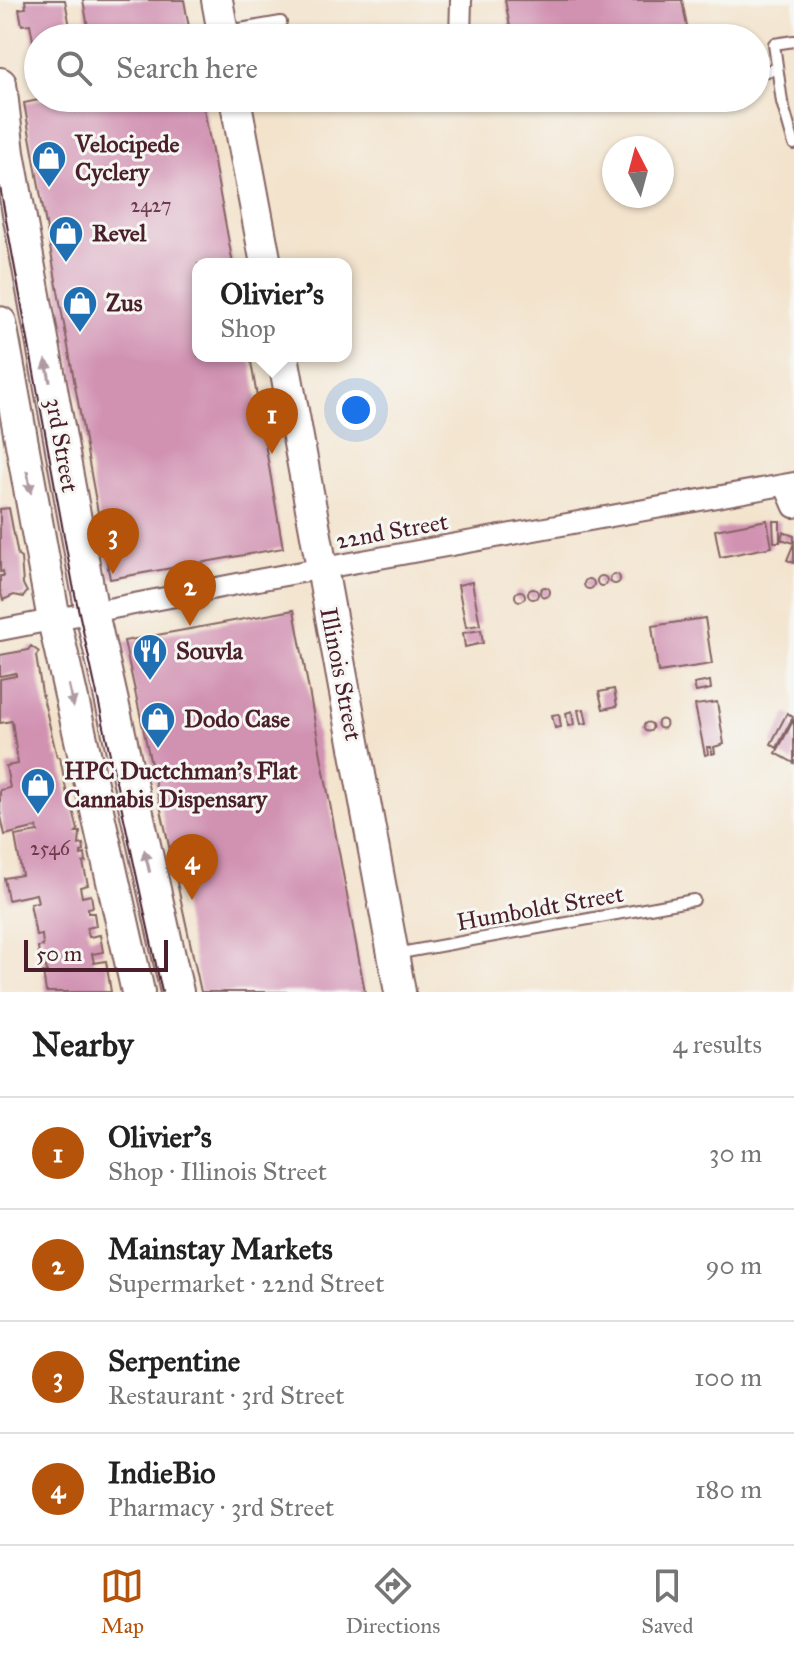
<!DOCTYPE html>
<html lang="en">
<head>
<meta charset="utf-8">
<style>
  :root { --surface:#fff; --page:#f2f2f2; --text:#222; --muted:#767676; --line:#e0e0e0; --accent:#b45309 }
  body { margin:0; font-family:"IM FELL Great Primer",serif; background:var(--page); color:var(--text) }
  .compass { position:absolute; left:602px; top:136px; width:72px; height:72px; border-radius:50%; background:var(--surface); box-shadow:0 2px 6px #0004; rotate:354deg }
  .scale { position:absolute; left:24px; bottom:20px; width:144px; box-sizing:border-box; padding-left:8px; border:4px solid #4a1f2b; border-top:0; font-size:22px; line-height:28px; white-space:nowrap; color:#4a1f2b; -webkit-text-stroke:6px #f6f6f2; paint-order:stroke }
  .you { position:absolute; left:356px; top:410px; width:28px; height:28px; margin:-20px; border:6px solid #fff; border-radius:50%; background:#1a73e8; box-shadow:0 0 0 12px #1a73e833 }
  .badge { display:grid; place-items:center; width:52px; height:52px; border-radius:50%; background:var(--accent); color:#fff; font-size:26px; font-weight:700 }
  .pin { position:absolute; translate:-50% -66px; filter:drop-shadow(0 2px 4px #0008) }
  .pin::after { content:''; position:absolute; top:42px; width:28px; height:24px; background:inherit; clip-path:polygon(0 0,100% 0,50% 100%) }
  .popup { position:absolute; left:192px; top:258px; width:160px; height:104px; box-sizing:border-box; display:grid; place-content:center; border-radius:16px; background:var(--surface); filter:drop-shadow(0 2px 6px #0005); font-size:26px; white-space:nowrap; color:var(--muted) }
  .popup b { font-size:30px; color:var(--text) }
  .popup::after { content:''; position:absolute; left:50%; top:100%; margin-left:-16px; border:16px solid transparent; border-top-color:var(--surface) }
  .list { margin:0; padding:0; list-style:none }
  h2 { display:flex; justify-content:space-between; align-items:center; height:104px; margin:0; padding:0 32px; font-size:34px }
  h2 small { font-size:26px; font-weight:400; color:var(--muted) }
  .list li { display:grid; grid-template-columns:52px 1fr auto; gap:24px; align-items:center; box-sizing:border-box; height:112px; padding:0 32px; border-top:2px solid var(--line) }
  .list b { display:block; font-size:30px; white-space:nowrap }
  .list p { margin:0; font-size:26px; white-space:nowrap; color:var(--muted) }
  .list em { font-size:26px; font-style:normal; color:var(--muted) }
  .icon { flex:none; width:44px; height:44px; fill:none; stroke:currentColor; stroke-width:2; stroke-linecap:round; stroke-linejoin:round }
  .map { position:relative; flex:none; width:794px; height:992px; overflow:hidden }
  .search { position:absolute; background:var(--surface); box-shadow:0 2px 6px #0004; left:24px; right:24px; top:24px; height:88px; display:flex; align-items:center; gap:20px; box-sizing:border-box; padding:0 28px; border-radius:44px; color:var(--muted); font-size:30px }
  .sheet { height:552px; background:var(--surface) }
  nav { display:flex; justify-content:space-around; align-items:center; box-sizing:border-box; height:112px; border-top:2px solid var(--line); background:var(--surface); font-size:22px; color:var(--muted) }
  nav a { display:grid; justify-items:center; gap:4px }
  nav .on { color:var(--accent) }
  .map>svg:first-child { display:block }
  .building { fill:#d192b2 }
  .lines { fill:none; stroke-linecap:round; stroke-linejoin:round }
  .lane-casing { stroke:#856463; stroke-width:14 }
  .street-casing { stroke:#856463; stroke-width:24 }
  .secondary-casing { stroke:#856463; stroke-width:34 }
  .primary-casing { stroke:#856463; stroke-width:36 }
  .lane { stroke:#fff; stroke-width:10 }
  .street { stroke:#fff; stroke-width:20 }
  .secondary { stroke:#fff; stroke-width:30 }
  .primary { stroke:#fff; stroke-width:32 }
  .tram { stroke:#4a1f2b; stroke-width:2 }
  .oneway { fill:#ae9aa0 }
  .labels { text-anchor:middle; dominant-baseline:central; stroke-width:6; stroke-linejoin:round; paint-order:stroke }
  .number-label { font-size:20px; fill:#6c3c4d }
  .poi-label { font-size:24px; font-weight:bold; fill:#4a1f2b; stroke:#f6f6f2; text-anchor:start }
  .street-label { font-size:24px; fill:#4a1f2b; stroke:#f6f6f2 }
</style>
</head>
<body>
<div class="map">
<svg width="794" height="992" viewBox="0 0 794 992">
  <rect width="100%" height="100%" fill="#f6f6f2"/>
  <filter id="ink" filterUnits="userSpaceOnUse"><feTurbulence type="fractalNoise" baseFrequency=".0125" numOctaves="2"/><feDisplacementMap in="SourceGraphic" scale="16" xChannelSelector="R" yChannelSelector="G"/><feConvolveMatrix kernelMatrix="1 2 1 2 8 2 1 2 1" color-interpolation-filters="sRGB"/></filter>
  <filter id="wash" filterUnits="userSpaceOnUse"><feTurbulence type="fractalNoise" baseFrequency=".006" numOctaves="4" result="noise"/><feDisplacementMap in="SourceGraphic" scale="32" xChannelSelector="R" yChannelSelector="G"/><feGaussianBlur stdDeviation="1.8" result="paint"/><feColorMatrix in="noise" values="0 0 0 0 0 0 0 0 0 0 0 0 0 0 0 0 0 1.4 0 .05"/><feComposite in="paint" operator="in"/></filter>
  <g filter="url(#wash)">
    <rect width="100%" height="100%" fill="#f3e3cc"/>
    <g id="blocks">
      <path class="building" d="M25 0H65L72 38H38L36 57 30 24 22 25 19 9 26 8Z
        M83 0H184L191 38H90Z
        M505 0H682L689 38H512Z
        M48 98H202L233 264H198V356H250L283 548 110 579 24 103Z
        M9 508 18 556 21 558 23 584 27 592 23 597 14 595 3 600 0 590V576H4L3 571 0 572V509Z
        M767 520 772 547 720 557 715 530Z
        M773 521H780V542H774Z
        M783 532 794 536V563L787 560 794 543 781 539Z
        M610 579a5 5 0 1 1 10 0a5 5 0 1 1-10 0Z
        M597 581a5 5 0 1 1 10 0a5 5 0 1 1-10 0Z
        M584 584a5 5 0 1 1 10 0a5 5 0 1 1-10 0Z
        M472 582 480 625 466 627 458 585Z
        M540 592a5 5 0 1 1 10 0a5 5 0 1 1-10 0Z
        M528 594a5 5 0 1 1 10 0a5 5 0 1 1-10 0Z
        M515 596a5 5 0 1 1 10 0a5 5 0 1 1-10 0Z
        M294 610 365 992H201L124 641Z
        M705 618 712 664 658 672 652 626Z
        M481 630 483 643 465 647 463 633Z
        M31 646 39 652 36 656 42 693 57 757H60L68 800 71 811 73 810 78 830 76 832H80L79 845 83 844 84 851 81 852V855L85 854 86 862 83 863 88 885 80 887 82 897 91 895 93 907 88 908V913H94L96 926 87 928 89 937 100 935 103 952 92 954 94 963 106 961 111 992H46L43 972H47L45 962H40L38 947 43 946 42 935 36 936 30 903 38 902 36 894 8 900 4 878 22 875 15 836 38 832 37 827 5 835 0 812V790L10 788 6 766 18 764 12 721 0 723V679L16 676V673L0 676V655L28 650Z
        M710 681 711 689 696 692 694 684Z
        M614 689 617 706 603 709 599 692Z
        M717 702 724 744 714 747 715 753 712 754 711 747H707L708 754 705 755 695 705Z
        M584 709 587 723 581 724 578 710Z
        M572 711 574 725 568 726 566 713Z
        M787 713 793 717 777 748 771 744Z
        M559 714 561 727 555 728 552 715Z
        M794 719V763L776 753Z
        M657.5 724a4.5 4.5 0 1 1 9 0a4.5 4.5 0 1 1-9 0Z
        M643.5 727a4.5 4.5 0 1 1 9 0a4.5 4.5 0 1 1-9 0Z"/>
    </g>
  </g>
  <g filter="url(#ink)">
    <use href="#blocks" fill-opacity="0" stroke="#856463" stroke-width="2"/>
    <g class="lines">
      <g class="lane-casing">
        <path id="lane" d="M228 31 281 22
          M794 41 774 44 782 102 794 144
          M756 73 777 69
          M498 98C532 109 572 104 607 98
          M395 954 694 900"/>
      </g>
      <g class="street-casing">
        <path id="street" d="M460 38 461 0
          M785 486 794 507
          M0 630 263 579 794 483"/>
      </g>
      <g class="secondary-casing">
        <path id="secondary" d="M217 0 224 38
          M235 98 266 264
          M283 356 400 992"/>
      </g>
      <g class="primary-casing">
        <path id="primary" d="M0 84 8 153 92 613 177 992
          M0 323 54 620 138 992"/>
      </g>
      <use href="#lane" class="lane"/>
      <use href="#street" class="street"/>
      <use href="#secondary" class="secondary"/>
      <use href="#primary" class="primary"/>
      <path class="tram" d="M0 187 73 585 162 992"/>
    </g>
    <defs><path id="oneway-solid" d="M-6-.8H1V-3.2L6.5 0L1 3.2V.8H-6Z" transform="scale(2)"/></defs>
    <g class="oneway">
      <use href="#oneway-solid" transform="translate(48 371) rotate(-100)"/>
      <use href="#oneway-solid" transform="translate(29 482) rotate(80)"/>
      <use href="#oneway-solid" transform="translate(71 696) rotate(77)"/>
      <use href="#oneway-solid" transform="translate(147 861) rotate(-103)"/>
    </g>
  </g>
  <defs>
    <g id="shop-pin" transform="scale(1.8)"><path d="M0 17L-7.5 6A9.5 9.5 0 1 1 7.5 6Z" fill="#1f6fb2" stroke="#f6f6f2"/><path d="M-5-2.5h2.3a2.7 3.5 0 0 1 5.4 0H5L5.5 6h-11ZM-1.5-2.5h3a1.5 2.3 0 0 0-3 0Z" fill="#fff"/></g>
    <g id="restaurant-pin" transform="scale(1.8)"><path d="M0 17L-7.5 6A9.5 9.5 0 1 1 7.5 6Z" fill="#1f6fb2" stroke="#f6f6f2"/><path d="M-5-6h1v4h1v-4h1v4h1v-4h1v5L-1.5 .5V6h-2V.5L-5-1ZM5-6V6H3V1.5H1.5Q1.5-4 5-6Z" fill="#fff"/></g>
  </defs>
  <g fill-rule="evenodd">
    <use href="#shop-pin" x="49" y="158"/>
    <use href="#shop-pin" x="66" y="233"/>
    <use href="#shop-pin" x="80" y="303"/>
    <use href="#restaurant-pin" x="150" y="651"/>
    <use href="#shop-pin" x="158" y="719"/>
    <use href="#shop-pin" x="38" y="785"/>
  </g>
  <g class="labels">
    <g class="number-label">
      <text x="151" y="205">2427</text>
      <text x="50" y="848">2546</text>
    </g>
    <g class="poi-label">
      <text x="75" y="144">Velocipede<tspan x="75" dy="28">Cyclery</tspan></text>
      <text x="92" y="233">Revel</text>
      <text x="106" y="303">Zus</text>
      <text x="176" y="651">Souvla</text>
      <text x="184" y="719">Dodo Case</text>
      <text x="64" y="771">HPC Ductchman's Flat<tspan x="64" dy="28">Cannabis Dispensary</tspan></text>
    </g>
    <g class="street-label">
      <text transform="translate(62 445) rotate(80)">3rd Street</text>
      <text transform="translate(392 531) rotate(-10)">22nd Street</text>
      <text transform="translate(341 674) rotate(79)">Illinois Street</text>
      <text transform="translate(540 908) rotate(-10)">Humboldt Street</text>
    </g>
  </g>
</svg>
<svg class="compass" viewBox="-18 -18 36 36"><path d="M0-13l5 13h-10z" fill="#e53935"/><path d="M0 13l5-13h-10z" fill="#767676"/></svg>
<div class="scale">50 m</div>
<div class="you"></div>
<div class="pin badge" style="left:272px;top:454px">1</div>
<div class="popup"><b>Olivier's</b>Shop</div>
<div class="pin badge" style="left:190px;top:626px">2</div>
<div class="pin badge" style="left:113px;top:574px">3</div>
<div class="pin badge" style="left:192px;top:900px">4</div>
<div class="search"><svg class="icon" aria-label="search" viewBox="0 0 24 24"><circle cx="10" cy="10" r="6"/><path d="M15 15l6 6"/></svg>Search here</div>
</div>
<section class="sheet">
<h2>Nearby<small>4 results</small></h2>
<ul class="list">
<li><span class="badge">1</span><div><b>Olivier's</b><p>Shop · Illinois Street</p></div><em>30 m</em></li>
<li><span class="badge">2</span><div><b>Mainstay Markets</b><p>Supermarket · 22nd Street</p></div><em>90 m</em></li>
<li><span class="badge">3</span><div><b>Serpentine</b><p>Restaurant · 3rd Street</p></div><em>100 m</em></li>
<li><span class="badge">4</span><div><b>IndieBio</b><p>Pharmacy · 3rd Street</p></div><em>180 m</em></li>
</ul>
</section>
<nav>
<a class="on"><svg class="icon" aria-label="map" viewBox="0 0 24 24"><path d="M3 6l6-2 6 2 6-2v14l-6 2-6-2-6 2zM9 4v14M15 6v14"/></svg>Map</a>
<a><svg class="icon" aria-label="directions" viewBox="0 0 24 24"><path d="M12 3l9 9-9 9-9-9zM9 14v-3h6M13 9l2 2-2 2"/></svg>Directions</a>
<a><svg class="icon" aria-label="saved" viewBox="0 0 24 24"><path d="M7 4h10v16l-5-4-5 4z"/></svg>Saved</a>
</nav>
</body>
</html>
